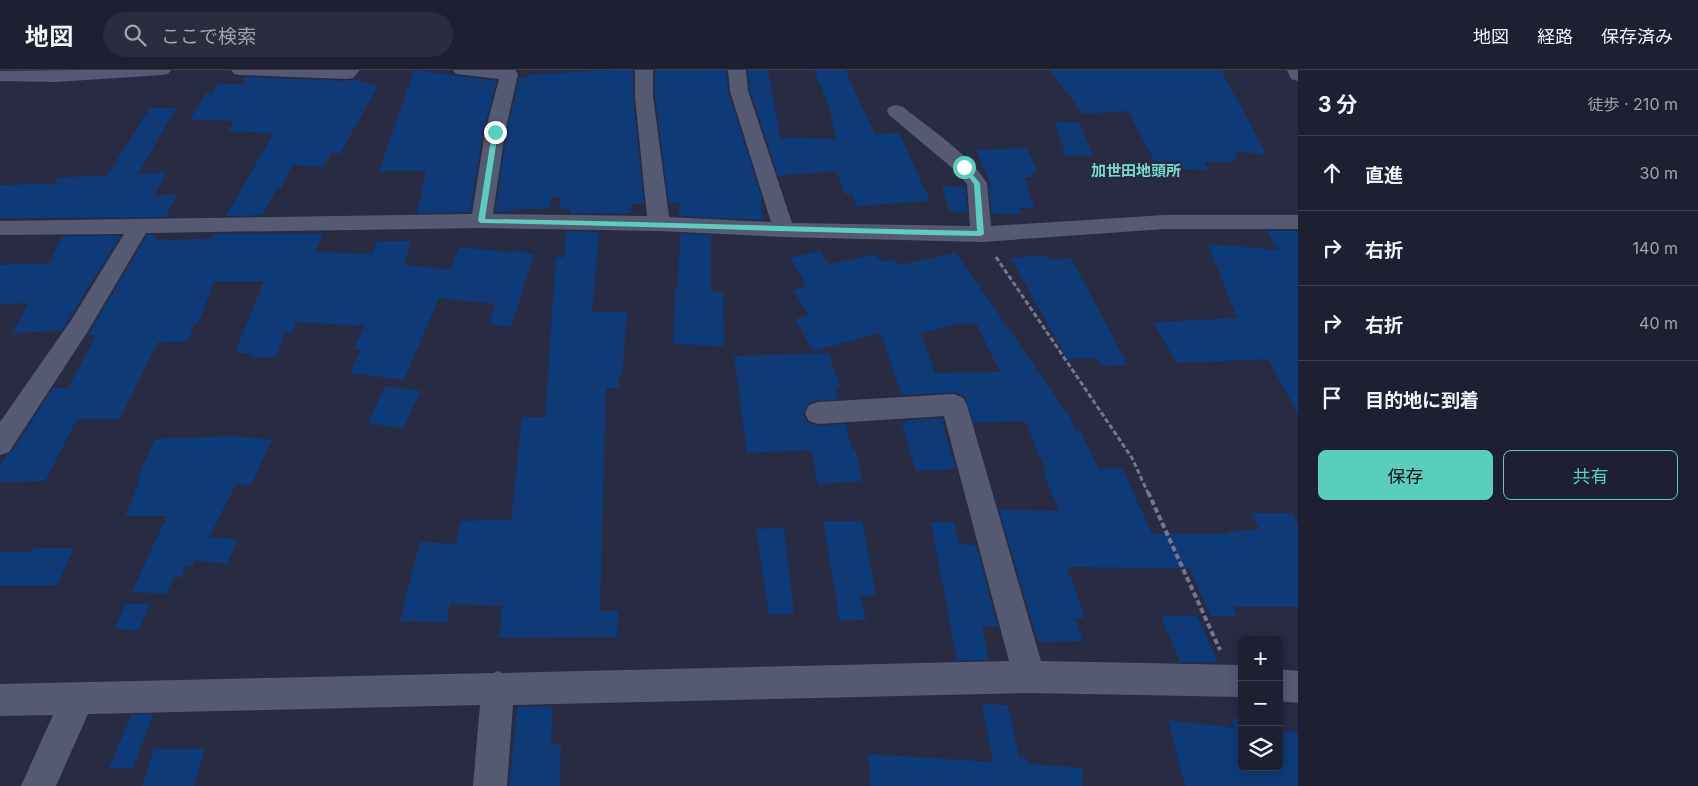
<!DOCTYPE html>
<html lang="ja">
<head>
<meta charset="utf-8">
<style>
  :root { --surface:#1e2032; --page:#2b2d3e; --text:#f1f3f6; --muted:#a1a3ac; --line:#3c3e4d; --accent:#5acebd }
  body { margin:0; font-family:Inter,"Noto Sans JP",sans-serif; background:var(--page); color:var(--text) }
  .controls { position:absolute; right:15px; bottom:15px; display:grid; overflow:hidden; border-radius:8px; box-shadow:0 2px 12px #0003 }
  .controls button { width:45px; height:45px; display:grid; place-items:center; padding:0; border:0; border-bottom:1px solid var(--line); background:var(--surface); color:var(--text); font:25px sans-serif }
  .stop { position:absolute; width:15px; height:15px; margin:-11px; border:4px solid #5acebd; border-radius:50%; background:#fff }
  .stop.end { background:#5acebd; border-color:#fff; box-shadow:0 1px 5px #0008 }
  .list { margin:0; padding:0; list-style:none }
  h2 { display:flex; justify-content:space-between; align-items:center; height:65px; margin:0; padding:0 20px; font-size:21px }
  h2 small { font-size:16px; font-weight:400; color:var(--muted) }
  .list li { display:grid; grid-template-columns:32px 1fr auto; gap:15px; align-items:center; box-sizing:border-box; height:75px; padding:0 20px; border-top:1px solid var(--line) }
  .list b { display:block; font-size:19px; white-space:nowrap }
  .list em { font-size:16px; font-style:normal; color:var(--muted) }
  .actions { display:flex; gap:10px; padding:15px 20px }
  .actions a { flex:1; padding:11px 0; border:1px solid var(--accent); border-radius:8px; text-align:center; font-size:18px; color:var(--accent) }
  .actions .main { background:var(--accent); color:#111 }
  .icon { flex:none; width:28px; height:28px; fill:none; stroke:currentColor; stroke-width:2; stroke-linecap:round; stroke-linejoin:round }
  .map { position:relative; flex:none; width:1298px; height:716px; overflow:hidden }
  header { display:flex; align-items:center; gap:30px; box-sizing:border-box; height:70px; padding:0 25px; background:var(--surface); border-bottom:1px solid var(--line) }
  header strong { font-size:24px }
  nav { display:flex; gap:28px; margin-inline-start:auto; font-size:18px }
  .search { width:350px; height:45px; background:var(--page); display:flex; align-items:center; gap:12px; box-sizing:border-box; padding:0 18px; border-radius:28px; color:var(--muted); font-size:19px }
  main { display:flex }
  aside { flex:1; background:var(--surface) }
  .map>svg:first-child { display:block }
  .building { fill:#0f3a78; fill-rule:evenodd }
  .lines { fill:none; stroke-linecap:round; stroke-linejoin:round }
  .path-far2 { stroke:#737689; stroke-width:2.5; stroke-dasharray:4 2; stroke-linecap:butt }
  .path-far1 { stroke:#737689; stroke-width:3; stroke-dasharray:5 2.5; stroke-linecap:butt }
  .path { stroke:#737689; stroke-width:4; stroke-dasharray:5.5 3; stroke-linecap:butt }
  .minor { fill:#555972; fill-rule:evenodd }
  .tertiary { fill:#555972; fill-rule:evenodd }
  .route { fill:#5acebd }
  .labels { text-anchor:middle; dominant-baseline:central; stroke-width:5; stroke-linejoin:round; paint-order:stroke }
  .far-quarter-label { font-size:15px; font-weight:bold; fill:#74dbcb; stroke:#282b42 }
</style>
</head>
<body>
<header>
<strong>地図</strong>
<div class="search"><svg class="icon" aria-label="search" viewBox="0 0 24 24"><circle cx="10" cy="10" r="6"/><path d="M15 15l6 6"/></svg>ここで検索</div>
<nav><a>地図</a><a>経路</a><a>保存済み</a></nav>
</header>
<main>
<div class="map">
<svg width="1298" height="716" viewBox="0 0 1298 716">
  <rect width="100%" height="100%" fill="#282b42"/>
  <path class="building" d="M414 0 497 11 483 62 470 142 417 143 426 101H379Z
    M611 0H633V26L644 134H631V143H570V139H560L561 128 552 127 549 139H515L514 141 495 142 507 62 519 8H528V5Z
    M655 0H726L728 22 761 126 762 150 679 146V133H669L655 26Z
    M748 0H768L780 68 836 69 829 36 814 0H845L875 64 899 63 930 131 856 136 852 124H845L836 101 778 106 750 21Z
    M1050 0H1221L1267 85 1234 81 1238 89H1233L1235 92H1204L1209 100 1158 98 1128 41 1083 44Z
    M244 7 347 11 354 9 378 16 340 84 331 83 323 97 292 95 281 119H277L262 145 226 146 274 63 228 61 234 51 190 50 206 23 213 24 218 14H244Z
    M150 38H176L138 104 166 103 155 125H177L166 147 0 148V115L54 114 58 107 107 106Z
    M1054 52 1080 53 1093 85 1066 86Z
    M1026 78 1038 101H1031L1034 107H1024L1035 139 1019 138 1023 145 992 143 989 117H992L976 80Z
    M942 116 965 117 967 142 949 141Z
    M567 161 599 162 592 242H627L622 306H619V318H606L600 541H618L617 567 499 568 502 536 450 534 447 553 400 551 420 472 456 474 460 451 511 450 522 347H545L556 187 564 188Z
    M1267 161H1298V344L1268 289 1177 293 1153 252 1237 248 1208 174 1278 180Z
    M212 164H323L316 182 372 184 377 171H411L404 195 450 200 459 177 513 183 514 180 534 185 511 257 489 254 495 234 439 228 404 310 350 303 361 280 354 279 365 256 296 252 292 263H285L276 287H250L251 283H235L264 211H214L198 254H194L188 271 158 272 120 349H77L45 411 0 412V396L6 385 11 383 53 318H68L96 265H88L147 165H157L155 170 210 169Z
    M680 164 711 165V221L723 222 724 276 673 274 675 217H678Z
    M63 166H121L61 261 12 263 29 233 0 234V195L49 193Z
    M820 181 829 194 875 184 881 192 893 189 898 195 956 183 1055 325 1065 343H1068L1076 361 1080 360 1099 399 1122 398 1152 464H1228L1227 462 1259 459 1251 443H1292L1298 455V537H1233L1237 546H1211L1189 498 1067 497 1085 548H1075L1083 571 1038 572 999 440 1059 441 1043 401H1046L1025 351 974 352 965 327 955 322 902 325 881 263 813 281 795 249 809 245 793 220 807 216 790 188ZM964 252 966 255 976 253 1000 302 935 303 921 263Z
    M1047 185 1049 190 1071 188 1128 295 1102 296 1097 288 1067 289 1011 188Z
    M829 283 840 317 835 318 838 329 818 330 808 333 803 344 808 353 817 356 846 354 852 380H856L862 411 818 414 811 380 747 383 734 286Z
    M385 316 421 321 403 359 368 353Z
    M943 348 944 353H942L956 399 916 401 902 354H907L906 350Z
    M235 366 272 370 251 415 236 414 209 467 238 470 227 494 195 490 192 497 186 496 181 508 174 507 166 524 132 522 167 446H125L141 408H137L155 369Z
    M823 451H862L876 525 861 526 866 550 840 551Z
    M931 452H954L960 474 976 475 998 556H982L989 590H957Z
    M784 458 794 544 769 545 756 459Z
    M33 478H74L57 515H0V482H31Z
    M126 534H149L139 560 115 559Z
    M1161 546H1197L1218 592H1180Z
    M982 634 1008 635 1019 687 1026 688 1027 694 1083 698 1082 716H871L868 684 993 692Z
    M552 636 551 674H561L560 716H509L517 637Z
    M153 644 133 699 109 698 131 645Z
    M1232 648 1242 650V697H1279V655H1281L1283 661 1298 663V716H1185L1168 650 1235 658Z
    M154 679H205L194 716H142Z"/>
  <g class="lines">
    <path class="path-far2" d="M996 187 997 189"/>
    <path class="path-far1" d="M996 187 1132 388 1148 423"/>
    <path class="path" d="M1148 422 1220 580"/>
    <path class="minor" d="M81 0H171L168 4 162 5 56 12 0 11V1Z
      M231 0H360L353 8 347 9 240 5 234 4Z
      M453 0H515L518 4 505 62 493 144 647 146 635 26V0H653V26L669 147 771 152 730 21 728 0H746L748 21 792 153 970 156 967 114 957 102 889 45 887 41 889 37 896 35 903 37C930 59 968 83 987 113L991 156 1165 145H1298V159H1165L981 172 784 167 659 161 481 158 146 163 88 261 9 382 0 385V352L72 249 124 164 0 165V151L472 144 485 62 499 9 456 4Z
      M954 324 963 328 967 335 1041 591 1242 595V627L1029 623 513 635 507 716H473L480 635 88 644 56 716H21L53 645 0 646V614L493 603 498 601 502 603 1009 591 944 346 818 354 809 351 805 343 809 335 818 332Z
      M1279 599 1298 601V633L1279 631Z"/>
    <path class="tertiary" d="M1287 0H1298V11L1291 9Z"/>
  </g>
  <path class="route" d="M495 60 498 62 485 149C649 151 813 158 977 161L974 114 961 97 964 95 980 113 984 164 981 166C814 163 648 156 481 153L478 151 492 62Z"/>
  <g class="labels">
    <g class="far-quarter-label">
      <text x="1136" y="100">加世田地頭所</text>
    </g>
  </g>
</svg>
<div class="controls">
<button>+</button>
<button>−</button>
<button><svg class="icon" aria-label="layers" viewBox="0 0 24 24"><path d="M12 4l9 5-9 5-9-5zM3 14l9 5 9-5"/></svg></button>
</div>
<div class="stop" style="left:964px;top:97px"></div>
<div class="stop end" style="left:495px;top:62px"></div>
</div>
<aside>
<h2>3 分<small>徒歩 · 210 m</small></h2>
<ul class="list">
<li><svg class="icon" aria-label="ahead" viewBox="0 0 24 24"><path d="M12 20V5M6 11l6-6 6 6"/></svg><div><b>直進</b></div><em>30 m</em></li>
<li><svg class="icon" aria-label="right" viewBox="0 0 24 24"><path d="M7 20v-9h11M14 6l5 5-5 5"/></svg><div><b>右折</b></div><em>140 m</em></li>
<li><svg class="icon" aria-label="right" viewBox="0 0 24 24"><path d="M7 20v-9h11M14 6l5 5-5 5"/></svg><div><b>右折</b></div><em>40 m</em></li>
<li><svg class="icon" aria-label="arrive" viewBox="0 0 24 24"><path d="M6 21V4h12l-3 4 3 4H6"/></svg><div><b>目的地に到着</b></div></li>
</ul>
<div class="actions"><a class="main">保存</a><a>共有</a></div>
</aside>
</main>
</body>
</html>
